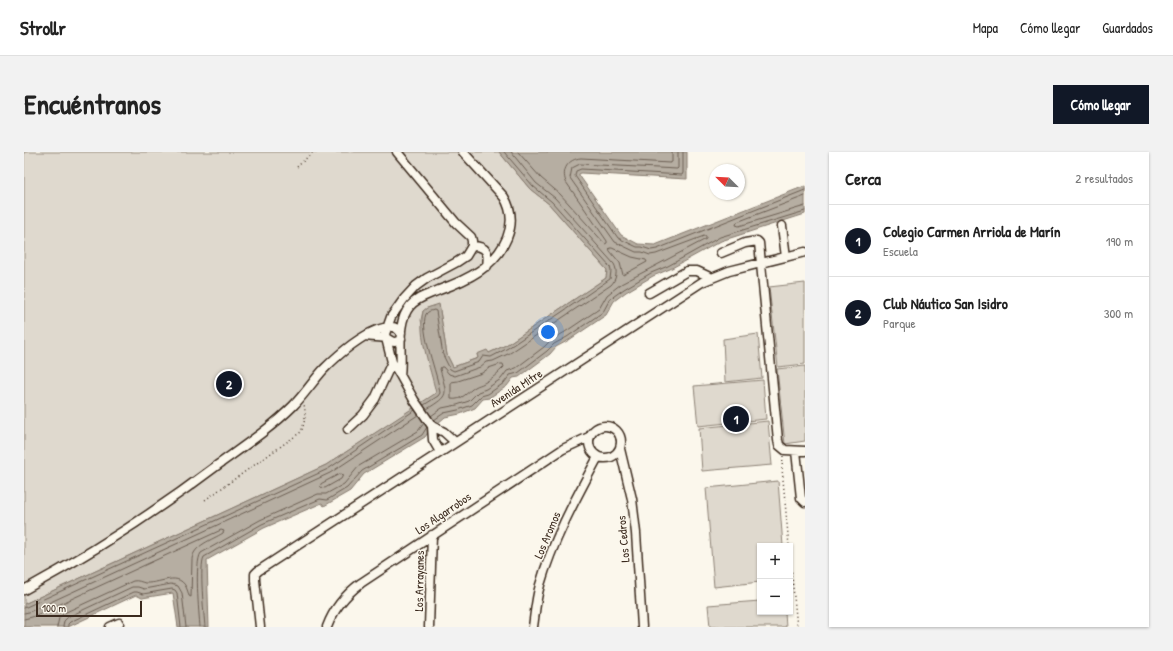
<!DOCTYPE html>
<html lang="es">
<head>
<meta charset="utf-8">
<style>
  :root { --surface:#fff; --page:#f2f2f2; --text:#222; --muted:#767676; --line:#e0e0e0; --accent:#111827 }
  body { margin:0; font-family:"Patrick Hand",sans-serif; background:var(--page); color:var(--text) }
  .controls { position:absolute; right:12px; bottom:12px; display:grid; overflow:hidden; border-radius:0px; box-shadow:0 1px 3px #0004 }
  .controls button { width:36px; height:36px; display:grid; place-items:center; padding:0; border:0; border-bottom:1px solid var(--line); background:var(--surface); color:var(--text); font:20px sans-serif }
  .compass { position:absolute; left:685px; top:12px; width:36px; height:36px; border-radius:50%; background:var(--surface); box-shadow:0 1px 3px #0004; rotate:294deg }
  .scale { position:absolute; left:12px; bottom:10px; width:106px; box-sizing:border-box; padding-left:4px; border:2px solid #3b2a1e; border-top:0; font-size:11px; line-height:14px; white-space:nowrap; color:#3b2a1e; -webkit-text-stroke:3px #fbf7ec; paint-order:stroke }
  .you { position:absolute; left:524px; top:180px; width:14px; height:14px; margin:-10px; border:3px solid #fff; border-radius:50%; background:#1a73e8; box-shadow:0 0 0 6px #1a73e833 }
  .badge { display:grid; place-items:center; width:26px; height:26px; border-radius:50%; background:var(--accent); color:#fff; font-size:13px; font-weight:700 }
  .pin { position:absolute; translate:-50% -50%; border:2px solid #fff; box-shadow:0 1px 4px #0006 }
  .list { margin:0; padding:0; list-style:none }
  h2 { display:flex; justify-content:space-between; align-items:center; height:52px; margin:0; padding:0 16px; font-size:17px }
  h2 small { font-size:13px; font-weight:400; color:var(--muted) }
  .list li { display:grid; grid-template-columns:26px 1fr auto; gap:12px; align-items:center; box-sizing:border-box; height:72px; padding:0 16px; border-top:1px solid var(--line) }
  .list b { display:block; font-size:15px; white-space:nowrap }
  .list p { margin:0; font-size:13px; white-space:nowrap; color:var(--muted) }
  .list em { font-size:13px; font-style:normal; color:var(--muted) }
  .map { position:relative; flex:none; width:781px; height:475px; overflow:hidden; border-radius:0px }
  header { display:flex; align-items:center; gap:24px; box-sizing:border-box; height:56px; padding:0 20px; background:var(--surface); border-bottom:1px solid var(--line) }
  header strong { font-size:19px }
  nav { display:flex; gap:22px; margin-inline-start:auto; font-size:14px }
  .intro { display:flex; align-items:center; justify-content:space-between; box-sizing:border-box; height:96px; padding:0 24px }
  h1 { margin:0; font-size:28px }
  .button { padding:10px 18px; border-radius:0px; background:var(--accent); color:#fff; font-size:14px; font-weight:700 }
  main { display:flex; gap:24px; padding:0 24px }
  aside { flex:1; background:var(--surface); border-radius:0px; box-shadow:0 1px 3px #0004 }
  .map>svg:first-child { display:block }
  .green { fill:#dfd9ce; stroke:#8d8276 }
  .water { fill:#b6aea2; stroke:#85796d }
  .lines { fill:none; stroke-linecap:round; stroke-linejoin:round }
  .shore { stroke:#6c5f53; stroke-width:1 }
  .minor-casing { stroke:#3b2a1e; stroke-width:11 }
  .path { stroke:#3b2a1e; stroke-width:1.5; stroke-dasharray:1 3; stroke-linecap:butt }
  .minor { stroke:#fbf7ec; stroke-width:8 }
  .labels { text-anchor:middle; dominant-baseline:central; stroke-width:3; stroke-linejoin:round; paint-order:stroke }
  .street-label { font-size:12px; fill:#3b2a1e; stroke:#fbf7ec }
</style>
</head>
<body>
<header>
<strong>Strollr</strong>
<nav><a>Mapa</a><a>Cómo llegar</a><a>Guardados</a></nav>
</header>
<div class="intro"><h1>Encuéntranos</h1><a class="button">Cómo llegar</a></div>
<main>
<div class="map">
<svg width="781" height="475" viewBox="0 0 781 475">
  <rect width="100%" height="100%" fill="#fbf7ec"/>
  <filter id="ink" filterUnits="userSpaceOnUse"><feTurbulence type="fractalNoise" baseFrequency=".025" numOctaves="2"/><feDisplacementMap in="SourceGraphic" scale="8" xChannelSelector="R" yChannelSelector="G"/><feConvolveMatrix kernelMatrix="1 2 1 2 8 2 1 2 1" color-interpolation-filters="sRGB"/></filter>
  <g filter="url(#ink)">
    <path class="green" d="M0 0H475L506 37 525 52 583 118 582 126 482 193 465 201 453 202 454 206 429 215 423 203 415 153 403 156 399 159 397 168 413 241 302 313 0 452Z
      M781 131V212L754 215 745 135Z
      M734 182 738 226 701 230 699 187Z
      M781 214V289L761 292 753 217Z
      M739 228 742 267 674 274 670 234Z
      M744 269 748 313 678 319 675 276Z
      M754 329 759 394H736V430L690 435 682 336Z
      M736 449V460H761L762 475H686L684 453Z"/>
    <path class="water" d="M475 0H663V27L557 21 555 22V23L597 83 614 92 631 93 781 34V62L697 89 646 117 629 124 602 140 590 149 582 163 545 188 532 195 526 202 495 225 489 226 483 234 465 246 459 247 451 256 436 262 421 265 405 279 401 285 340 322 326 339 300 354 298 351 240 376 183 408 185 475H154L149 441 118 446 112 443 44 475H0V452L302 313 412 241C406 214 394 186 399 159L403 156 415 152 423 203 429 215 454 206 453 202 463 198 465 201 482 193 582 126 583 118 525 52 506 37Z"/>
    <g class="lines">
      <path class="shore" d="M494 0 517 26 536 42 581 92 583 91V89L542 30C537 18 544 7 557 6L646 11 648 10V0
        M659 0V21L658 23 557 17 552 19 551 24 594 86 613 95H618L627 98 633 97 781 38
        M781 44 713 70 712 73 715 74 781 54
        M586 96H588L608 105 622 108 623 110 599 123 596 111 586 99Z
        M477 212H479L480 215C474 221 468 227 460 231 457 233 454 233 451 235 443 240 438 249 427 247V230L434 229 458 221 465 216Z
        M400 253 414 244 416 241C414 222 395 179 402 162 404 159 407 159 410 158L412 159 419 203 426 217 430 219 455 210 459 204 467 205 484 196 538 160 586 127 587 119 586 115 528 50 509 34 480 0
        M403 257C426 243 423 243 416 217L417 215H419L425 222 431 224 456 215 462 210 469 209 486 201 587 133C592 128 594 119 590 112L531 46 512 31 487 0
        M407 264 418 256 433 253 445 249 454 240 462 237 477 227 483 219 492 216 520 195 527 188 541 180 575 157 583 143 597 132 682 87V84H680L632 102 626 103 618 100H612L591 90 546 26 548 16 556 12 653 17 654 16V0
        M410 268 420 261 434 258 448 253 457 244 464 242 480 231 486 223 494 221 523 199 530 192 543 185 579 160 586 147 600 137 627 121 644 114 696 85 781 59
        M316 322 319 323 317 327 301 336 296 335 297 332Z
        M0 456 304 317 391 258
        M0 461 5 460 306 321 394 263
        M0 467 8 465 197 378 200 379 199 381C188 388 170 393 168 407L167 445 165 444C159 415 139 432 121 431 117 430 114 428 109 429L40 461 35 466 33 475
        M39 475 40 469 44 465 108 435H114L120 437 147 432 154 434 158 441 162 475
        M44 475V472L46 470 110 440H113L119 442 148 437 151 438 153 441 157 475
        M176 475C175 461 170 411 177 401L236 368 294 342H302L320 332 335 314 394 279 400 271
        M181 475C180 462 175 414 180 405L238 372 296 347 303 348 323 336 338 319 398 283 403 275"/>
      <g class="minor-casing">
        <path id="minor" d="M373 0 432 71 447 85 448 89V94L442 104 433 110 403 126 392 134 380 147 367 165 361 182 368 210 376 223 390 248 408 274 409 288 416 300
          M758 74 762 105
          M448 94C463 94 465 101 463 114
          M697 101 721 91 733 89 735 91 754 288 755 293 761 298 781 299
          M625 141 663 119H673L688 126
          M342 184C347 185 358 185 362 186 369 190 370 192 377 187
          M376 223C379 201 371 172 386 154 394 145 404 143 415 138 443 128 471 115 483 86 489 71 488 58 480 45L439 0
          M565 290a16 16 0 1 1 32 0a16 16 0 1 1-32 0Z
          M408 274 420 280 431 290
          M324 277 339 263 351 247 368 210
          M596 297 608 347 612 381 618 475
          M772 299 777 346 781 350
          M0 438C68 401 133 359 195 312 220 294 247 276 269 254 280 243 289 229 300 217 315 202 333 186 353 178 363 175 370 171 377 181
          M86 475 95 471
          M236 475 231 428V422L234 419 678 130 705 119 781 100
          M303 475C310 456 321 443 337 431L539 297 565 285
          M405 475 408 383
          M509 475C511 461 512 447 516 433 529 388 552 346 574 305"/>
      </g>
      <path class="path" d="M273 15 289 0
        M759 304 758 316 765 394
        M181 348 277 280C281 270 282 263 280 252
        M766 404 773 475"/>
      <use href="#minor" class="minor"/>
    </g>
  </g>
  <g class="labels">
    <g class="street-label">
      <text transform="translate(492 236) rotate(-33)">Avenida Mitre</text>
      <text transform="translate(419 361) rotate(-34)">Los Algarrobos</text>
      <text transform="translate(523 383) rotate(-67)">Los Aromos</text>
      <text transform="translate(599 387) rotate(-95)">Los Cedros</text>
      <text transform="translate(395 429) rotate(-89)">Los Arrayanes</text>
    </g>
  </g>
</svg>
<div class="controls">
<button>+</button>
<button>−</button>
</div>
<svg class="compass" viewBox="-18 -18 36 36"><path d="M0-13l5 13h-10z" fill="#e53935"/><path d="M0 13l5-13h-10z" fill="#767676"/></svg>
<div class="scale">100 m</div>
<div class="you"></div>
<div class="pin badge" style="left:712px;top:267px">1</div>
<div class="pin badge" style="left:205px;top:232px">2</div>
</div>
<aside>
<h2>Cerca<small>2 resultados</small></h2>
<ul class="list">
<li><span class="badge">1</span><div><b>Colegio Carmen Arriola de Marín</b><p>Escuela</p></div><em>190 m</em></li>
<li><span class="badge">2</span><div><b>Club Náutico San Isidro</b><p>Parque</p></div><em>300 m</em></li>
</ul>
</aside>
</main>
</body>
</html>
